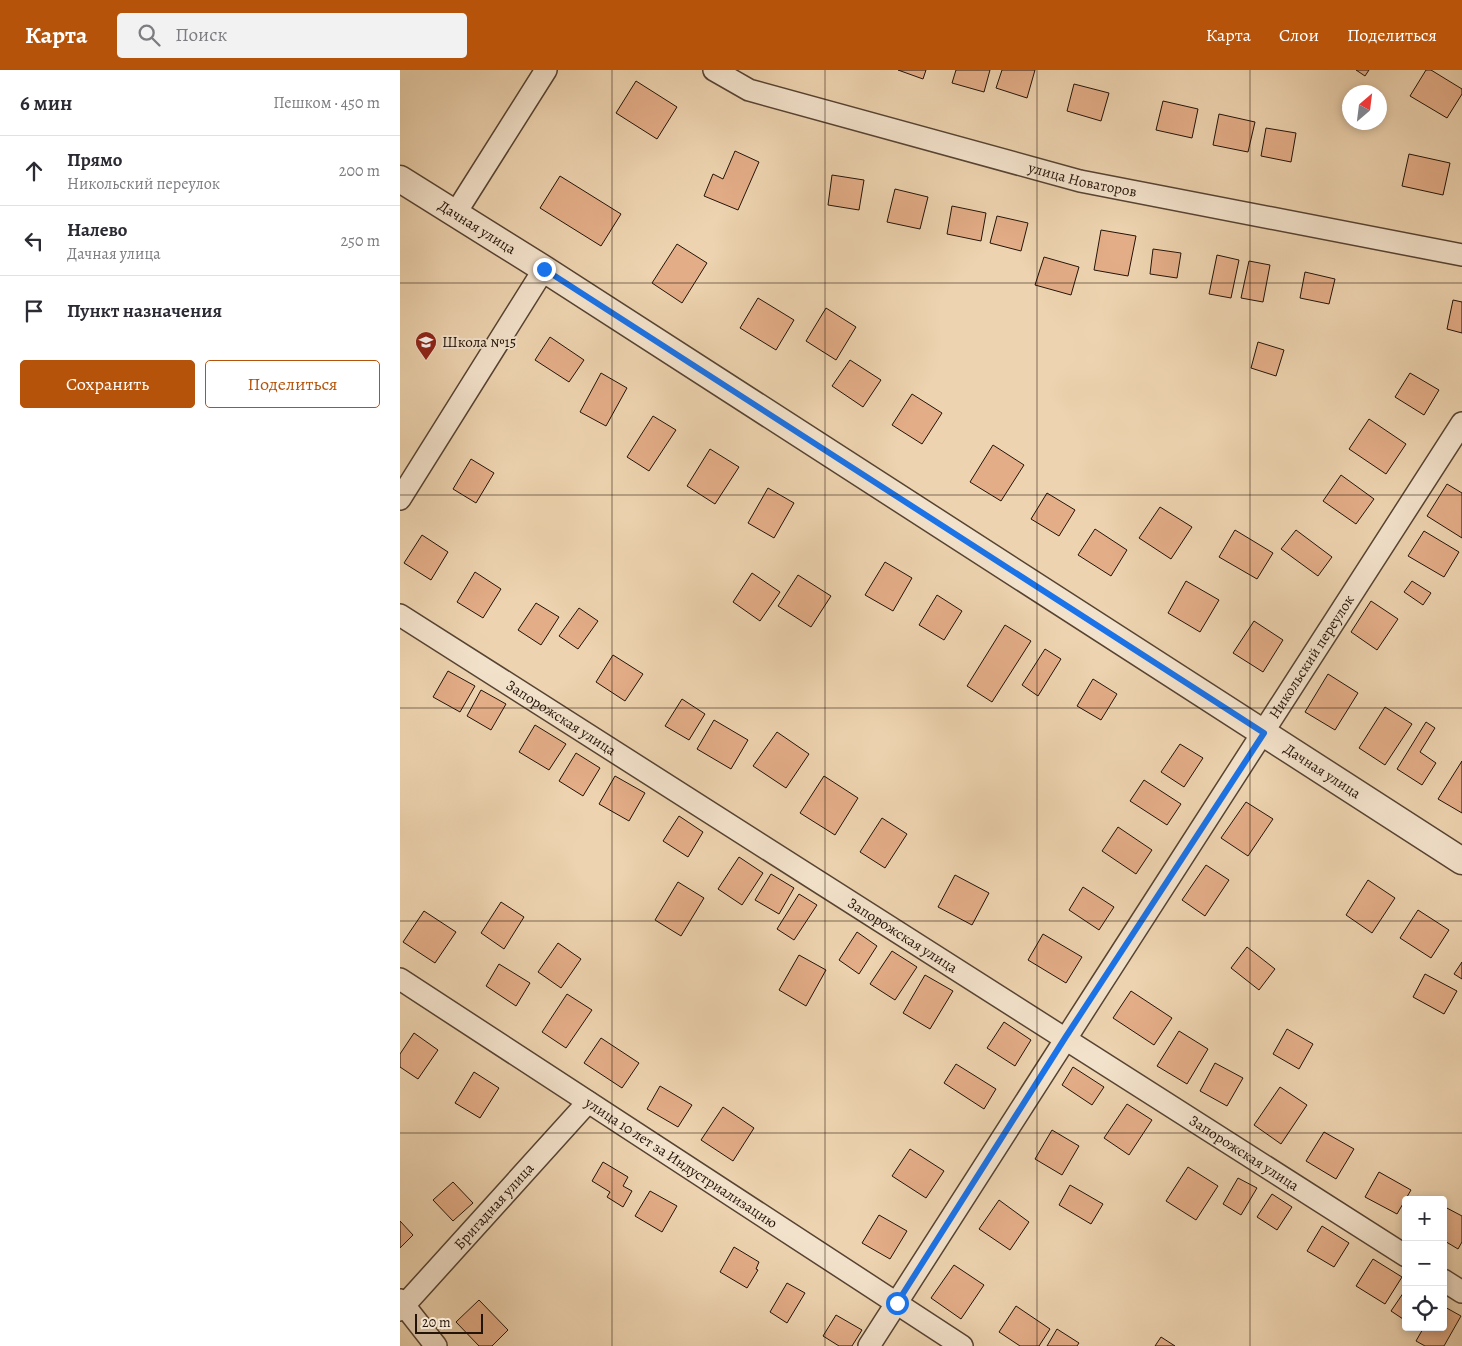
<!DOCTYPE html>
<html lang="ru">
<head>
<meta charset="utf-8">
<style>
  :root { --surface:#fff; --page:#f2f2f3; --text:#2b2b33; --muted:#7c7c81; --line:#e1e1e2; --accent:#b45309 }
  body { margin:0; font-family:Alegreya,serif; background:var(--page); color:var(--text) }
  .controls { position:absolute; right:15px; bottom:15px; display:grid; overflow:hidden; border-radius:5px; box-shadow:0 2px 8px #0003 }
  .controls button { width:45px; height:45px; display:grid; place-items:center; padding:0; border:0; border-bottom:1px solid var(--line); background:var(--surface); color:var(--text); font:25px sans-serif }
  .compass { position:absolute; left:942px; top:15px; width:45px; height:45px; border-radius:50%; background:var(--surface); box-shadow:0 2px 8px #0003; rotate:28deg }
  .scale { position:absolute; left:15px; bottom:12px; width:68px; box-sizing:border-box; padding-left:5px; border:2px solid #231308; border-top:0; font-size:14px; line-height:18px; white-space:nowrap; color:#231308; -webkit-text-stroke:4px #f3e2cb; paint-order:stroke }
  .stop { position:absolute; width:15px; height:15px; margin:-11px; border:4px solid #1a73e8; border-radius:50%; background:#fff }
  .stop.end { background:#1a73e8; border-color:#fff; box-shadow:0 1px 5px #0008 }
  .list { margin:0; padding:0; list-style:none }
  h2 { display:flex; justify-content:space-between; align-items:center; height:65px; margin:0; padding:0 20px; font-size:21px }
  h2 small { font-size:16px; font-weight:400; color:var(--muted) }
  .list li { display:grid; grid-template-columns:32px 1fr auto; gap:15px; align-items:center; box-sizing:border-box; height:70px; padding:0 20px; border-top:1px solid var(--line) }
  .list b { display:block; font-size:19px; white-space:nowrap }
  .list p { margin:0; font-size:16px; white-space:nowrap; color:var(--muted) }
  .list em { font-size:16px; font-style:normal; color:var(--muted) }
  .actions { display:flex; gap:10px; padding:15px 20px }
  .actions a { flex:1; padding:11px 0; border:1px solid var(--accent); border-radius:5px; text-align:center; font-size:18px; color:var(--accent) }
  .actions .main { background:var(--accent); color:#fff }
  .icon { flex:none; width:28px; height:28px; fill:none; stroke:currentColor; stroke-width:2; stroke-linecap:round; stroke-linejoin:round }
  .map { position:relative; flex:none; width:1062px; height:1276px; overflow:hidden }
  header { display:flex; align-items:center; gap:30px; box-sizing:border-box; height:70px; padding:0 25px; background:var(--accent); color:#fff }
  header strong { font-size:24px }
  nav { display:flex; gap:28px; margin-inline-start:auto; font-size:18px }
  .search { width:350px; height:45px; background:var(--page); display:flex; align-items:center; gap:12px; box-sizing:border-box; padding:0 18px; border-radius:5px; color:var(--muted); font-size:19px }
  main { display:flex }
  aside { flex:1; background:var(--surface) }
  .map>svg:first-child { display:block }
  .building { fill:#e3ad87; stroke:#231308 }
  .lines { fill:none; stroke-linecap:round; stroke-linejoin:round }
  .minor-casing { stroke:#564332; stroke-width:24 }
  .tertiary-casing { stroke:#564332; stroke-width:29 }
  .minor { stroke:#f3e2cb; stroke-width:21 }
  .tertiary { stroke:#f3e2cb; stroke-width:26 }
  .route { stroke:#1a73e8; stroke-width:6 }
  .grid { fill:none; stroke:#231308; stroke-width:1; stroke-opacity:0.55 }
  .labels { text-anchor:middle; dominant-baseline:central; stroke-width:4; stroke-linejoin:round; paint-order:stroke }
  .street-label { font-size:15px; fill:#231308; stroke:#f3e2cb }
  .poi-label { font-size:15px; fill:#231308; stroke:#f3e2cb; text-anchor:start }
</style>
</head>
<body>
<header>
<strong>Карта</strong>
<div class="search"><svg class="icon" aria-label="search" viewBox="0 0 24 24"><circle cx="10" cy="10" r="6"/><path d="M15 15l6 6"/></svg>Поиск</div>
<nav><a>Карта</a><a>Слои</a><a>Поделиться</a></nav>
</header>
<main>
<aside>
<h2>6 мин<small>Пешком · 450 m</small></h2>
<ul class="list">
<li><svg class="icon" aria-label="ahead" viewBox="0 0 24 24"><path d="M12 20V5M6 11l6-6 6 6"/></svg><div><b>Прямо</b><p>Никольский переулок</p></div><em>200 m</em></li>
<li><svg class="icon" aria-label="left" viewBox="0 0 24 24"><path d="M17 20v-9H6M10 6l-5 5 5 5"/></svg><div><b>Налево</b><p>Дачная улица</p></div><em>250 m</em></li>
<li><svg class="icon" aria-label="arrive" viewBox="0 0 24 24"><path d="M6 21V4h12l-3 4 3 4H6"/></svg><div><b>Пункт назначения</b></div></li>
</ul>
<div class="actions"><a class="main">Сохранить</a><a>Поделиться</a></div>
</aside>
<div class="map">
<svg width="1062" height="1276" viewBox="0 0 1062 1276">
  <rect width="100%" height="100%" fill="#edd3af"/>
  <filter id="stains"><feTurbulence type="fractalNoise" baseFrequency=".004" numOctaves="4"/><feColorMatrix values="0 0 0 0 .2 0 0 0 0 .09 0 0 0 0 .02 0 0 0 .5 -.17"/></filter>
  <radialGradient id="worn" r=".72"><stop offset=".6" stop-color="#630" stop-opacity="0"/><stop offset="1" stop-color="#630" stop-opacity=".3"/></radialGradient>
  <path class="building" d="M498 0H526L523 9Z
    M556 0H590L584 22 552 13Z
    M602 0H635L627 28 596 18Z
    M956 0H969L965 6Z
    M1026 0H1031L1062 19V24L1047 48 1010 26Z
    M236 11 277 37 257 69 216 43Z
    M674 14 709 23 701 51 667 41Z
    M763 31 798 39 792 68 756 60Z
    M819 44 855 52 848 82 813 75Z
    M866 58 896 63 891 92 861 86Z
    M335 81 359 92 338 140 304 126 313 104 323 109Z
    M1009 84 1050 93 1043 125 1002 116Z
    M432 105 464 110 459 140 428 135Z
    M160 106 221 144 201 176 140 138Z
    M495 119 528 127 520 159 487 152Z
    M552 136 586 143 581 171 547 164Z
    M597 146 628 153 621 181 590 173Z
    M701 160 736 166 728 206 694 200Z
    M277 174 307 193 282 233 252 213Z
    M753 179 781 183 777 208 750 204Z
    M817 185 839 190 831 228 809 224Z
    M644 187 679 197 671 225 635 215Z
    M849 191 870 195 863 232 841 228Z
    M905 202 935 209 929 234 900 228Z
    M358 228 394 250 376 280 340 258Z
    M1053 230 1062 232V263L1047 259Z
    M426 238 456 257 436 290 406 271Z
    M150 267 184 290 169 312 135 290Z
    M858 272 884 280 876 306 851 298Z
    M450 290 481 310 463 337 432 316Z
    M201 303 227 318 206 356 180 342Z
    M1010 303 1039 320 1024 345 995 327Z
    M512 324 542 343 522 374 492 355Z
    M253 346 276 360 249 401 227 387Z
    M969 349 1006 374 986 404 949 379Z
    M593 375 624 395 601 431 570 412Z
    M310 379 339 397 315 434 287 416Z
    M71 389 94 403 76 433 53 419Z
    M941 405 974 429 956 454 923 431Z
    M1047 414 1062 423V468L1027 446Z
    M368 418 394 433 374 468 348 453Z
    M647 423 675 440 659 466 631 449Z
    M760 437 792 457 771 489 739 468Z
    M695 459 727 480 711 506 678 485Z
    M835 460 873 483 857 509 819 487Z
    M896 460 932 487 918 506 881 479Z
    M1024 461 1059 482 1044 507 1008 486Z
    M22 465 48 482 31 510 4 493Z
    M485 492 512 508 493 541 465 525Z
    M75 502 101 519 83 548 57 532Z
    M352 503 380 522 360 551 333 532Z
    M398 505 431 526 411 557 378 536Z
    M786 511 819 530 800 562 768 543Z
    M1012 511 1031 523 1023 535 1004 522Z
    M537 525 562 541 544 570 519 555Z
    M971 531 998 549 977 580 951 562Z
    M136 533 159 547 141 575 118 560Z
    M179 538 198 551 178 579 159 566Z
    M854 551 883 570 863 602 833 583Z
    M605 555 631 571 592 632 567 616Z
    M645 579 661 589 638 626 622 615Z
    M213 585 243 604 225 631 196 612Z
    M48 601 75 616 60 642 33 627Z
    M928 604 958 623 935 660 905 642Z
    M693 609 717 624 701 650 677 636Z
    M81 620 106 634 91 660 67 646Z
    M282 629 305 644 289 670 265 656Z
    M985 637 1012 654 985 695 959 678Z
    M314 650 348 670 331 699 297 679Z
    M1026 652 1035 658 1020 682 1036 693 1022 715 997 699Z
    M135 655 166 674 149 700 119 682Z
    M377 662 409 684 386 718 353 696Z
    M780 674 803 688 784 717 761 702Z
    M176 683 200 698 183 726 159 711Z
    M1062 691V743L1038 729Z
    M215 706 245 723 229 751 199 734Z
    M424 706 458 728 435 765 400 743Z
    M744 710 781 734 767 755 730 731Z
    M846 732 873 749 848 786 821 768Z
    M279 746 303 762 288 787 263 771Z
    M482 748 507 764 485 798 460 782Z
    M718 757 752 780 736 804 702 781Z
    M339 787 363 803 342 835 318 819Z
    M806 795 829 810 805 846 782 830Z
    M371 804 394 818 379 844 355 830Z
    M555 805 589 823 572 855 538 837Z
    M968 810 995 828 972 863 946 845Z
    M278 812 304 828 281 866 255 850Z
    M683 817 714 837 699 860 669 840Z
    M399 824 417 835 394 870 377 859Z
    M101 832 124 847 104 879 81 863Z
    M1018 840 1049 860 1031 888 1000 868Z
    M24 841 56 862 35 893 3 872Z
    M457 862 477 876 459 904 439 890Z
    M643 864 682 887 666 913 628 890Z
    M158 873 181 889 161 918 138 902Z
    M847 877 875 899 859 920 831 898Z
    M492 881 517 897 495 930 470 914Z
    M399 885 426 900 406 936 379 920Z
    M1062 892V909L1054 904Z
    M99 894 130 913 116 936 86 916Z
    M1025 904 1057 921 1044 944 1013 927Z
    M525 905 553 921 530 959 503 943Z
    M731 921 772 948 754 975 713 948Z
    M167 924 192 940 166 978 142 962Z
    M604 952 631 970 615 996 587 978Z
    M887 959 913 974 899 999 873 984Z
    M779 961 808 979 787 1014 757 996Z
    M14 963 38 980 18 1009 0 997V984Z
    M201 968 239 993 222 1018 184 993Z
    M815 993 843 1008 827 1036 800 1021Z
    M556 994 596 1019 584 1039 544 1013Z
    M673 997 704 1017 692 1035 662 1015Z
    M74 1002 99 1018 80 1048 55 1033Z
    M260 1016 292 1035 278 1057 247 1039Z
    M880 1017 907 1035 881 1074 854 1055Z
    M727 1034 752 1050 729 1085 704 1068Z
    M323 1037 354 1058 333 1091 301 1070Z
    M652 1060 679 1076 662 1105 635 1089Z
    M924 1062 954 1079 936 1109 906 1091Z
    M510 1079 544 1101 526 1128 492 1106Z
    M203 1092 228 1107 223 1116 232 1121 223 1137 207 1127 210 1122 192 1111Z
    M788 1097 818 1116 796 1150 766 1131Z
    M979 1102 1011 1120 997 1144 965 1127Z
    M838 1108 857 1118 841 1145 823 1134Z
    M53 1112 73 1133 53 1151 33 1130Z
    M670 1115 703 1134 691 1154 659 1135Z
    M250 1121 277 1136 262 1162 235 1146Z
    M872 1124 892 1137 877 1160 857 1147Z
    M599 1130 629 1152 610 1180 579 1159Z
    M1043 1136 1062 1146V1172L1058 1179 1043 1170Z
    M479 1145 507 1161 490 1189 462 1173Z
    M0 1151 13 1165 0 1178Z
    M922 1156 949 1173 934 1197 907 1181Z
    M334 1177 359 1192 356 1199 358 1200 347 1218 320 1202Z
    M973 1189 1002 1207 985 1234 956 1216Z
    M554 1195 584 1215 561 1249 531 1228Z
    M387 1213 405 1223 387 1253 370 1242Z
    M1006 1219V1251L991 1241Z
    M79 1230 108 1260 92 1276H79L56 1252Z
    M616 1236 650 1259 639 1276H620L599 1262Z
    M1043 1236 1061 1246 1044 1276H1025L1016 1271 1024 1257H1043Z
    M436 1245 462 1260 452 1276H439L423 1266Z
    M657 1259 679 1273 677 1276H647Z
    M761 1267 775 1276H755Z"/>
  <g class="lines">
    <g class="minor-casing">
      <g id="minor">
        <path id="s1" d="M314 0 349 20 680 111 1062 185"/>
        <path d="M55 144 146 0"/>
        <path d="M0 429 144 199"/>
        <path id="s2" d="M0 545 1006 1186"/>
        <path id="s3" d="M0 909 562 1276"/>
        <path d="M1043 1210 1062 1222"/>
        <path d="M0 1230 36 1276"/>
        <path id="s4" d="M0 1240 188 1032"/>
        <path id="s5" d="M469 1276C666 968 864 660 1062 353"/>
      </g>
    </g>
    <g class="tertiary-casing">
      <g id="tertiary">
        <path id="s6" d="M0 109 144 199 1062 791"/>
      </g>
    </g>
    <use href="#minor" class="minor"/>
    <use href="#tertiary" class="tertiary"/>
  </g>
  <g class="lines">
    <path class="route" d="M144 199 864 663 665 968 497 1233"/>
  </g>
  <path class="grid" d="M212 0V1276M425 0V1276M637 0V1276M850 0V1276M0 213H1062M0 425H1062M0 638H1062M0 851H1062M0 1063H1062"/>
  <defs>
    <g id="school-pin" transform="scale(1.125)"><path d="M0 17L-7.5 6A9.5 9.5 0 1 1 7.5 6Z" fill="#8f2418" stroke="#f3e2cb"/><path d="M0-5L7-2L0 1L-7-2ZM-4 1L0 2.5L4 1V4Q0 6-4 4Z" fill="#fff"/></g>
  </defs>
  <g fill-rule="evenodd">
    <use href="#school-pin" x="26" y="272"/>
  </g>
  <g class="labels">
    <g class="street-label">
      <text stroke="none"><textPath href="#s1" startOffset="386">улица Новаторов</textPath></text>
      <text stroke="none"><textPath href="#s6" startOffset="91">Дачная улица</textPath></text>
      <text stroke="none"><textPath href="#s5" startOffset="819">Никольский переулок</textPath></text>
      <text stroke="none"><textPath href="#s2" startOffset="191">Запорожская улица</textPath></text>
      <text stroke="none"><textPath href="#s6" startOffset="1096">Дачная улица</textPath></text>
      <text stroke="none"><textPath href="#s2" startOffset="596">Запорожская улица</textPath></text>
      <text stroke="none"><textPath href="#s2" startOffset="1001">Запорожская улица</textPath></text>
      <text stroke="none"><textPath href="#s3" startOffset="336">улица 10 лет за Индустриализацию</textPath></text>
      <text stroke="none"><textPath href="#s4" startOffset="140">Бригадная улица</textPath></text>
    </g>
    <g class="poi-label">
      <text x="42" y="272">Школа №15</text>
    </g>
  </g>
  <rect width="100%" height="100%" filter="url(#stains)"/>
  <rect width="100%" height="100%" fill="url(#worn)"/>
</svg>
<div class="controls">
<button>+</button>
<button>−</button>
<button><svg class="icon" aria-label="locate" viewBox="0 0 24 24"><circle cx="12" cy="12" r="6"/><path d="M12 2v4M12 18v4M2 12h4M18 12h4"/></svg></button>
</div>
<svg class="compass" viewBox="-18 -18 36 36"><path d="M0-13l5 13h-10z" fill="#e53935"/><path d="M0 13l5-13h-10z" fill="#7c7c81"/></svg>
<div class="scale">20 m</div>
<div class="stop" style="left:497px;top:1233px"></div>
<div class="stop end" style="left:144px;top:199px"></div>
</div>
</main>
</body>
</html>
